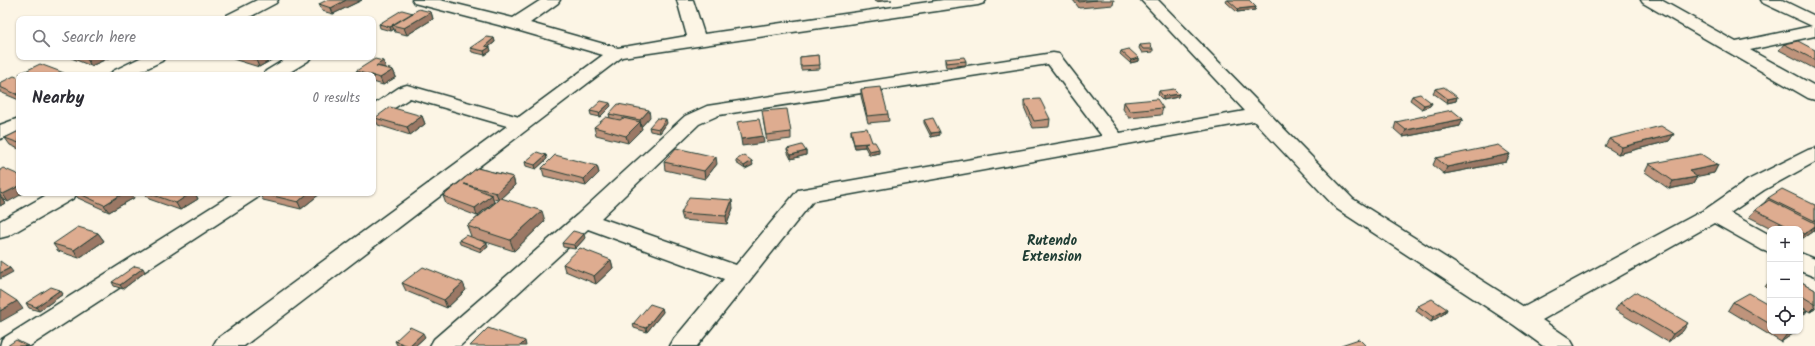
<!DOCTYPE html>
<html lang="en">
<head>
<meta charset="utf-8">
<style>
  :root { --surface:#fff; --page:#f2f2f3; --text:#2b2b33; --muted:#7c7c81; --line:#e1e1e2 }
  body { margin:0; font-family:Kalam,sans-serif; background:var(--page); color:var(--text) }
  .controls { position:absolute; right:12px; bottom:12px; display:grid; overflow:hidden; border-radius:8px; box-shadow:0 1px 3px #0004 }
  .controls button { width:36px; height:36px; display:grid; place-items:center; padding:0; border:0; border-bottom:1px solid var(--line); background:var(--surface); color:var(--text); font:20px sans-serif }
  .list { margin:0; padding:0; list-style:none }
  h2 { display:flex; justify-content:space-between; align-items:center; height:52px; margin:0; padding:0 16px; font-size:17px }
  h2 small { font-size:13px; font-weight:400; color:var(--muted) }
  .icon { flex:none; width:22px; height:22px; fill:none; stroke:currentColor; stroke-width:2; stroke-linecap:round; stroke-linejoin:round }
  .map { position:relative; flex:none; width:1815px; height:346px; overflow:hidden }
  .search { position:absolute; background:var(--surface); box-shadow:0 1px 3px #0004; left:16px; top:16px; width:360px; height:44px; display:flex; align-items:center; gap:10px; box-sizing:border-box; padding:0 14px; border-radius:8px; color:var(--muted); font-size:15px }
  .panel { position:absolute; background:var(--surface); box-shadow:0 1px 3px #0004; left:16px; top:72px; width:360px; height:124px; border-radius:8px }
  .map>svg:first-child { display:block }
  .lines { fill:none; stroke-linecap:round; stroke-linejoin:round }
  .street-casing { stroke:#1f3d34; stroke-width:3 }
  .street { fill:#fcf5e5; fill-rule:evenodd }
  .wall { fill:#bf947c; stroke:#1f3d34 }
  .shaded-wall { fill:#9b7865; stroke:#1f3d34 }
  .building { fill:#deac90; stroke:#1f3d34 }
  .labels { text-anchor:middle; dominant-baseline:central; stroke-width:3; stroke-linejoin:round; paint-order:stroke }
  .neighbourhood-label { font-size:14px; font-weight:bold; fill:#1f3d34; stroke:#fcf5e5 }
</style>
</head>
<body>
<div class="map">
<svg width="1815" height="346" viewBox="0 0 1815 346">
  <rect width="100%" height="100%" fill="#fcf5e5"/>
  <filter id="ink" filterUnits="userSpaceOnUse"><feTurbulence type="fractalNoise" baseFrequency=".025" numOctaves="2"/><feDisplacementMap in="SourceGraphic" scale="8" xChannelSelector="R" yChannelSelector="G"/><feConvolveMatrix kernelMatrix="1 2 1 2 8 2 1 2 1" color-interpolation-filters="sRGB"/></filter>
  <g filter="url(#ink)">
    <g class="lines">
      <g class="street-casing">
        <path id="street" d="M257 0H278L276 3 246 19H225L227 15Z
          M412 0H440L513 18 541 0H560L558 3 530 23 618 48 687 36 677 0H693L704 34 943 0H986L984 3 978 5 622 57 244 346H213L217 339 507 126 410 98 380 117 373 119V105L400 87 407 85 519 117 603 55 510 28 414 3Z
          M1141 0H1158L1353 199 1524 307 1706 209 1748 180 1808 150 1815 148V162L1764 190 1730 213 1770 235V253L1762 250 1714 223 1542 320 1570 339 1574 346H1543L1514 325 1337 209 1254 121 813 201 697 346H670L674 339 724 279 588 229 460 346H430L434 339 577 215 685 116 707 106 1053 53 1059 54 1120 133 1245 111ZM1048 64 1102 136 798 190 736 265 601 218 699 124 719 115Z
          M1641 0H1661L1736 42 1812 26 1763 3 1761 0H1782L1815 16V36L1750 50 1815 86V100L1808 98 1643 3Z
          M142 57H165L162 61 133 75H110L113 71Z
          M289 57H311L308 61 285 75H263L266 71Z
          M19 118V132L0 139V125Z
          M50 193H77L74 198 8 236 0 238V221Z
          M234 193H260L257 198 30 346H0L2 339Z
          M1800 253 1815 259V277L1800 271Z"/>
      </g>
      <use href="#street" class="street"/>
    </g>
    <path class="wall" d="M362 0 333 14 322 11 319 4Z
      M874 0H892L875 2Z
      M1073 0H1114L1113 5 1079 8Z
      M1227 0H1249L1256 7 1255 10 1237 12 1226 2Z
      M431 12 433 19 407 35 395 32 394 29 391 31 380 28 379 24 413 13Z
      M494 38 495 42 489 47 491 51 485 55 472 52 470 48Z
      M1784 44 1815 50V69L1779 50Z
      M1140 45 1153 49V52L1142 53 1139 48Z
      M1121 51 1139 58V61L1130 63 1120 54Z
      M819 55 820 69 801 70 800 57Z
      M69 57H111L91 66Z
      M232 57H274L275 58 259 67 233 59Z
      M945 59 966 61V65L946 67 945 63Z
      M386 68 393 70 396 77 383 85 373 82V75H357L356 71Z
      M19 78V100L0 92V83Z
      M861 89 888 114 889 121 868 123 861 96Z
      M1435 89 1457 97 1456 101 1447 103 1433 93Z
      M1159 91 1179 94 1178 97 1163 100 1158 95Z
      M1412 96 1432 103 1430 106 1422 109 1410 100Z
      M1024 100 1050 119 1049 127 1033 128 1024 107Z
      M1124 102 1163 108 1161 115 1129 118 1123 109Z
      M611 106 600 117 591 115 590 111Z
      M609 114 650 117 641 127 642 129 628 143 596 135 594 127 610 118Z
      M422 116 425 124 410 135 378 125 375 118Z
      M763 119 791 132V139L767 142Z
      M924 120 940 135 931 137 924 123Z
      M1396 122 1460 126 1403 137 1394 129Z
      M667 123 660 133 650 131 649 127Z
      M851 130 872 142 879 153 869 155 865 147 855 148 851 134Z
      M19 131V149L10 145 5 138Z
      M1674 134 1669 141 1618 154 1605 146 1609 139Z
      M787 149 806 151V155L791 159 788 153Z
      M1510 154 1506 162 1444 174 1433 165 1436 158Z
      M546 155 547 159 536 169 526 166 525 162Z
      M736 160 753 165 745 169 736 163Z
      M664 162 717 164 705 179 665 170Z
      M1649 164 1718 165 1714 173 1697 176V177L1693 184 1669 189 1645 172Z
      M597 166 599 173 586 186 544 176 542 168Z
      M477 168 513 177 515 185 501 198 545 221 514 251 480 240 488 247 481 252 460 244 459 240 471 236 467 226 498 200 493 199 494 202 477 216 446 204 443 196Z
      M0 170 8 202 3 199 5 203 0 206Z
      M74 193H131L134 198 109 212 78 198Z
      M145 193H195L198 199 180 210 149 199Z
      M259 193H321L301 209 263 200Z
      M1768 198 1815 205V232L1813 231 1800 240V229H1773L1749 217 1755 210 1765 202Z
      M733 208 727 224 683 220 681 213Z
      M98 233 104 241 79 258 58 251 53 244Z
      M585 238 575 249 563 247 562 243Z
      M611 260 613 268 596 284 565 271 563 264Z
      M145 272 123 289 114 286 112 282Z
      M1770 280V289L1765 287Z
      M1800 281 1815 290V309L1810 312 1800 306Z
      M402 283 466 290 447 308 406 291Z
      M60 290 63 294 39 311 29 308 26 303Z
      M1733 302 1770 305V331H1797L1781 342 1728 310Z
      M1620 303 1683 331 1668 342 1615 310Z
      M1418 306 1447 309 1445 313 1431 322 1416 311Z
      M662 308 663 312 647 332 634 328 633 324Z
      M425 337 415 346H400L397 345 395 341Z"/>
    <path class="shaded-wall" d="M346 0H362L333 14 331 8Z
      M1256 7 1255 10 1237 12 1238 9Z
      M431 12 433 19 407 35 404 28Z
      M392 26 394 29 391 31 390 27Z
      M494 38 495 42 486 49 485 46Z
      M490 47 491 51 485 55 484 51Z
      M93 57H111L91 66 87 59Z
      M261 57H274L275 58 259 67 256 60Z
      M1139 58V61L1130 63 1131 60Z
      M383 61 386 68 376 66Z
      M393 70 396 77 383 85 380 78Z
      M64 73 66 75H60Z
      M19 93V98L16 94Z
      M1179 94 1178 97 1163 100V96Z
      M1457 97 1456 101 1447 103 1448 99Z
      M610 103 611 106 600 117 599 113Z
      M1432 103 1430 106 1422 109 1424 105Z
      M649 110 650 117 641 127 640 120Z
      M422 116 425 124 410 135 407 127Z
      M666 119 667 123 660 133 659 129Z
      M1463 119 1460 126 1403 137 1406 130Z
      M640 122 642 129 628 143 626 136Z
      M940 132V135L931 137V133Z
      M1674 134 1669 141 1618 154 1622 147Z
      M763 136 764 143 742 146 741 139Z
      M868 143 865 144V147L855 148 854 144Z
      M879 149V153L869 155V151Z
      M806 151V155L791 159V155Z
      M1510 154 1506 162 1444 174 1447 167Z
      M546 155 547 159 536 169 535 165Z
      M716 157 717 164 705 179 704 171Z
      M752 161 753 165 745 169 744 166Z
      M1718 165 1714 173 1685 179 1689 171Z
      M597 166 599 173 586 186 584 179Z
      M513 177 515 185 499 200 496 193Z
      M1697 177 1693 184 1669 189 1673 181Z
      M19 186V193H24L8 202 3 194Z
      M124 193H131L134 198 109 212 104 205Z
      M191 193H195L198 199 180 210 176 203Z
      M308 193H321L301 209 298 202Z
      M0 195 5 203 0 206Z
      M492 195 494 202 477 216 475 208Z
      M732 200 733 208 727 224 726 216Z
      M542 211 545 221 514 251 510 240Z
      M1815 226V227L1812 232 1800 240V239L1804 234Z
      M98 233 104 241 79 258 74 250Z
      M584 234 585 238 575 249 574 245Z
      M487 243 488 247 481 252 480 248Z
      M611 260 613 268 596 284 594 276Z
      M10 268 13 272 0 279V273Z
      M143 268 145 272 123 289 120 285Z
      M463 283 466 290 447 308 444 300Z
      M60 290 63 294 39 311 36 307Z
      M17 301 23 309 0 322V311Z
      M1815 307V309L1810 312Z
      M662 308 663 312 647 332 646 328Z
      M1447 309 1445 313 1431 322 1433 317Z
      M1807 311 1804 315 1800 317V315L1801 314Z
      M1688 323 1683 331 1668 342 1673 334Z
      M1792 331H1797L1781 342 1787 334Z
      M423 333 425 337 415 346H409Z
      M525 341 526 346H520Z"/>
    <path class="building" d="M327 0H346L331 8 319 4Z
      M1078 0H1097L1079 2Z
      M1228 0H1249L1256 7 1238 9Z
      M419 9 431 12 404 28 392 25Z
      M402 10 413 13 390 27 379 24Z
      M486 37 494 38 485 46 490 47 484 51 470 48Z
      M1798 41 1815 50V60L1784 44Z
      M1150 44 1153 49H1143L1140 45Z
      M1129 49 1139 58 1131 60 1121 51Z
      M819 55 820 65 800 66V57Z
      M81 57H93L87 59Z
      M246 57H261L256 60Z
      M964 57 966 61 946 63 945 59Z
      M375 59 383 61 376 66 393 70 380 78 373 76V75H369L356 71Z
      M40 64 64 73 60 75H21L19 74Z
      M14 76 19 78V93L16 94 0 87V83Z
      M881 87 888 114 867 116 861 89Z
      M1444 87 1457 97 1448 99 1435 89Z
      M1174 89 1179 94 1163 96 1159 91Z
      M1420 94 1432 103 1424 105 1412 96Z
      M1040 99 1050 119 1034 121 1024 100Z
      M1157 99 1163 108 1130 111 1124 102Z
      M601 101 610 103 599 113 590 111Z
      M618 104 649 110 640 120 609 114Z
      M390 107 422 116 407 127 375 118Z
      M787 109 791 132 766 135 762 111Z
      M1452 110 1463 119 1406 130 1396 122Z
      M606 117 620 120 623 118 640 122 626 136 594 127Z
      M657 118 666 119 659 129 649 127Z
      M933 118 940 132 931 133 924 120Z
      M759 119 763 136 741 139 737 122Z
      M1661 126 1674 134 1622 147 1609 139Z
      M867 128 872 142H875L879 149 869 151 865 144 868 143 854 144 851 130Z
      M19 131V143L5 138Z
      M802 145 806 151 791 155 787 149Z
      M1498 145 1510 154 1447 167 1436 158Z
      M676 148 716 157 704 171 664 162Z
      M537 152 546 155 535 165 525 162Z
      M1701 154 1718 165 1689 171 1697 177 1673 181 1649 164Z
      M555 155 597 166 584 179 542 168Z
      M744 155 752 161 744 166 736 160Z
      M3 168 19 175V186L3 194 0 193V170Z
      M477 168 513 177 496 193 464 184 492 195 475 208 443 196Z
      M1782 189 1815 205V221L1768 198Z
      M78 193H124L104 205Z
      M148 193H191L176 203Z
      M261 193H308L298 202Z
      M689 197 732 200 726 216 681 213Z
      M501 198 542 211 510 240 467 226Z
      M1769 200 1815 223V226L1804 234 1800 232V229H1793L1755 210Z
      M78 227 98 233 74 250 53 244Z
      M573 231 584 234 574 245 562 243Z
      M466 235 487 243 480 248 459 240Z
      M580 248 611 260 594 276 563 264Z
      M0 261 10 268 0 273Z
      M135 266 143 268 120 285 112 282Z
      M423 267 463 283 444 300 402 283Z
      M1800 281 1815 290V304L1800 295Z
      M51 287 60 290 36 307 26 303Z
      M0 290 17 301 0 311Z
      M1635 292 1688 323 1673 334 1620 303Z
      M1749 293 1770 305V324L1733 302Z
      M1432 299 1447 309 1433 317 1418 306Z
      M650 304 662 308 646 328 633 324Z
      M1800 307 1807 311 1801 314 1800 313Z
      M410 327 423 333 409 346 395 341Z
      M488 328 525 341 520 346H470Z
      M1782 331H1792L1787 334Z
      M1359 339 1366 346H1341V345Z
      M16 340 28 346H7Z"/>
  </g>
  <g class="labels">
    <g class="neighbourhood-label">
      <text x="1052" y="241">Rutendo<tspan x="1052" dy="16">Extension</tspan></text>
    </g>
  </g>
</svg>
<div class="controls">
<button>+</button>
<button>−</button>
<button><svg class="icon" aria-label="locate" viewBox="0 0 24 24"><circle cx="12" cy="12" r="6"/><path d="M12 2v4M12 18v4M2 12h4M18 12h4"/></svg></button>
</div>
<div class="search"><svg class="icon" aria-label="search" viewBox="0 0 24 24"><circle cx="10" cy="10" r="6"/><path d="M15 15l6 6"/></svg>Search here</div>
<section class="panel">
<h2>Nearby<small>0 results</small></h2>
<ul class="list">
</ul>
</section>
</div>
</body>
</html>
